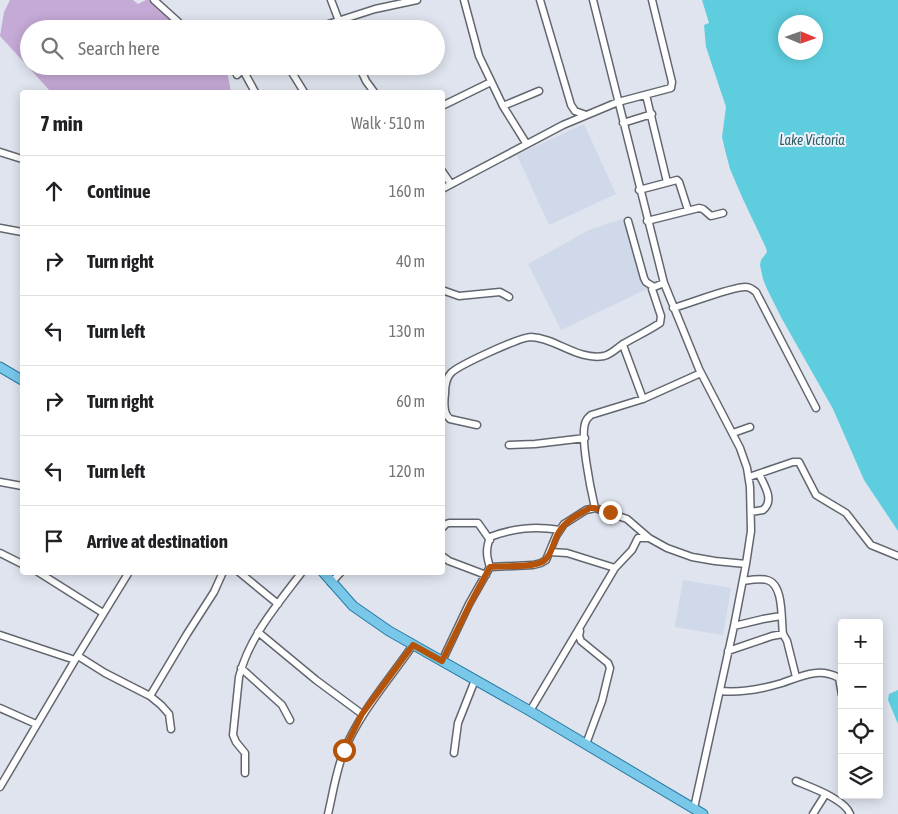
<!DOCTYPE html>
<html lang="en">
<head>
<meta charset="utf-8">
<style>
  :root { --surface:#fff; --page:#f2f2f2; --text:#202124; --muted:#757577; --line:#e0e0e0 }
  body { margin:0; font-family:"Asap Condensed",sans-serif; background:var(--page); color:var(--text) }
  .controls { position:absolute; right:15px; bottom:15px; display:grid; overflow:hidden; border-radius:5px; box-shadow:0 2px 12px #0003 }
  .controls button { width:45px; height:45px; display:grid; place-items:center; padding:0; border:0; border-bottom:1px solid var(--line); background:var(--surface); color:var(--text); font:25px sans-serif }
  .compass { position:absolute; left:778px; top:15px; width:45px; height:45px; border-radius:50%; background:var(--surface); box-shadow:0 2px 12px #0003; rotate:92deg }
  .stop { position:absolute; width:15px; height:15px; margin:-11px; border:4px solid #b45309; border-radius:50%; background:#fff }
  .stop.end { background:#b45309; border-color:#fff; box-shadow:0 1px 5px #0008 }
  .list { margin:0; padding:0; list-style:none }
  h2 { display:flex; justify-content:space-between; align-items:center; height:65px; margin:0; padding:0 20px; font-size:21px }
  h2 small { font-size:16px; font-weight:400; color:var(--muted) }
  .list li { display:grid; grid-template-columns:32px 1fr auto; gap:15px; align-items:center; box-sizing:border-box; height:70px; padding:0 20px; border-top:1px solid var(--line) }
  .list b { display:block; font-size:19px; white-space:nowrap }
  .list em { font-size:16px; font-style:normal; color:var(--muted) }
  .icon { flex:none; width:28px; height:28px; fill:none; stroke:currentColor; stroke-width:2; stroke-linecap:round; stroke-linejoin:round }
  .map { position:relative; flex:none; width:898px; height:814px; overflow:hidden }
  .search { position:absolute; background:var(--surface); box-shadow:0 2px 12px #0003; left:20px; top:20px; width:425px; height:55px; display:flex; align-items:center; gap:12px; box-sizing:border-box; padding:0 18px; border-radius:28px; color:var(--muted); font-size:19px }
  .panel { position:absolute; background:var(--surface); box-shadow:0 2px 12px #0003; left:20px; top:90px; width:425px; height:485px; border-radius:5px }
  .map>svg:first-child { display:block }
  .built { fill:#d0d9e9 }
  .green { fill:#c5a9d6 }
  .water { fill:#5ecedf; fill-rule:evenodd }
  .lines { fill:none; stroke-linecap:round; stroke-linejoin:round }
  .minor-casing { stroke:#62676f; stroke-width:9 }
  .major-casing { stroke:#277ca2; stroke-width:11 }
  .minor { stroke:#fff; stroke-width:6 }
  .major { stroke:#79c7e9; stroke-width:9 }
  .route { stroke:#b45309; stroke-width:6 }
  .labels { text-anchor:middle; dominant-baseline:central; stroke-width:4; stroke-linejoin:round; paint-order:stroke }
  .water-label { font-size:14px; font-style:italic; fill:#2e5f66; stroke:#ecf2fb }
</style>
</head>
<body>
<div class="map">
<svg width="898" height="814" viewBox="0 0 898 814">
  <rect width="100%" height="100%" fill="#dfe4ee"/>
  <path class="built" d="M584 124 616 194 549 225 517 155Z
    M625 218 647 289 561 330 528 264 589 230Z
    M683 580 731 588 723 635 675 627Z"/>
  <path class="green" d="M10 0H133L138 4 146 0H153L185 29H29V66H226L231 92H51L0 36 4 12Z"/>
  <path class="water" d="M702 0H898V531L864 480 833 409 782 319 767 289 763 279 760 265 761 260 767 252 766 248 742 197 730 169 725 150 722 137 726 107 706 47 704 25 709 23ZM786 22H816V52H786Z
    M898 690V724L888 700 889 694Z"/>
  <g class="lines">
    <g class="minor-casing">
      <path id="minor" d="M154 0 186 29
        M331 0 342 29
        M464 0 479 56 503 106 526 143
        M540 0 571 105 575 111 586 115
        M593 0 664 283 699 369 740 448 747 468 750 487 751 531 746 564 734 626 694 808
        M313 29 375 9 417 0
        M288 66 304 92
        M359 66 366 81 374 92
        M243 70 255 92
        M237 75 246 66
        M646 95 667 182
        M442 106 491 82
        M503 106 539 91
        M623 123 652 114
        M0 152 22 159
        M442 171 451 184
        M442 189 563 125 618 102 671 88 672 82 652 0
        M639 190 677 180 679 182 688 210
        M628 221 644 278 646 282 654 287
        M647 221 699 208 703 209 711 216 723 213
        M0 228 22 232
        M442 290 459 296 500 292 509 297
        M673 308C689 304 733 286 746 287 750 287 752 289 756 292L816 408
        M623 345 643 399
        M477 425 450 419C443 414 444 402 445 394 445 387 446 378 451 373 459 365 520 337 531 337 556 338 578 361 604 356 612 354 617 348 623 344 635 337 648 331 660 323L661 316 652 289 654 287 664 283
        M733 433 750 427
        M509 445 535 444 585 438
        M749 477 793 462H799L816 495 846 513 871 545 898 556
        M0 482 22 486
        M595 508C591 491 579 434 586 421 587 418 589 417 591 415L643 399 701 373
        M751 512 763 510C775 500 764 485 759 474
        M442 528 446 524 449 523H478L490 540
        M550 552 567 553 615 568
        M0 553 22 564
        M442 556 449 561 486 575
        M490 567 533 565 541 563 546 560 556 536 564 524 586 510 595 508 627 519 649 538 667 548 692 557 715 561 746 564
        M38 572 103 613
        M239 572 278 604
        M743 581C750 580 759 578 767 580 784 584 781 620 783 634
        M331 583 341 572
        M734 626 763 619 781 616
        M580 631 579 636 581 641 608 663 610 668 602 701 586 744
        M258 632 316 680 362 714
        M0 635 75 660
        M728 651 772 636 783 634 787 641 796 677
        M78 656 105 673 150 696 161 705 169 714 171 729
        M442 661 469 604 490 567C486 555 486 549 490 537 514 528 534 526 560 530
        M241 668 282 705 290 720
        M720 691C741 693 762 689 782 683 802 676 819 667 839 678L842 695
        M150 696 187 634 214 592 223 572
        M0 708 36 724
        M530 711 615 568 632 550 638 538H649
        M454 753 458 723 475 680
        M245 773V753L236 742 233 735 239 677C249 637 277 605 302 572
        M796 781C810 787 845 799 850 814
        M0 787 75 660 129 572
        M328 814C333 793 336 771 344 751 360 712 389 680 413 645
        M813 814 825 795"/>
    </g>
    <g class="major-casing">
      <path id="major" d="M0 367 22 380
        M323 572 353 606 389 631 530 711 703 814"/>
    </g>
    <use href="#minor" class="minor"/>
    <use href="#major" class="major"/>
  </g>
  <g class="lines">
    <path class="route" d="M344 750 362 714 413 645 442 661 470 604 490 567C504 565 530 568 542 562 552 557 553 541 559 532 565 521 579 514 590 508H594L610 512"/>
  </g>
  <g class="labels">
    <g class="water-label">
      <text x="812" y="140">Lake Victoria</text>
    </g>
  </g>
</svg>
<div class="controls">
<button>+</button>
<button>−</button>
<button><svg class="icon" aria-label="locate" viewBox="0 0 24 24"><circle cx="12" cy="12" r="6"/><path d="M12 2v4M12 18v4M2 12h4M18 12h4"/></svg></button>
<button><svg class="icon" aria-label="layers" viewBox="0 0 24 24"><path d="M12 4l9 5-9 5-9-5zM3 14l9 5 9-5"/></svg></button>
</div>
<svg class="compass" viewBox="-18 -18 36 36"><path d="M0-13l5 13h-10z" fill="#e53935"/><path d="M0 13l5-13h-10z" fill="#757577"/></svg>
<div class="stop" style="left:344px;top:750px"></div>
<div class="stop end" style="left:610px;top:512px"></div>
<div class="search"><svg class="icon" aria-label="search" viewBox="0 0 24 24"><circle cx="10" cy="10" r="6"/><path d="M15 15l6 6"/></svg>Search here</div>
<section class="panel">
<h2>7 min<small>Walk · 510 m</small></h2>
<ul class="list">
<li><svg class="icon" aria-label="ahead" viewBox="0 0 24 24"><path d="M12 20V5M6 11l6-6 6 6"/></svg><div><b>Continue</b></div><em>160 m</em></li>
<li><svg class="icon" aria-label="right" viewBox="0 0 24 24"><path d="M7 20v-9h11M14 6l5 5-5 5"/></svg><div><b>Turn right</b></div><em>40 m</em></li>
<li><svg class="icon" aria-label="left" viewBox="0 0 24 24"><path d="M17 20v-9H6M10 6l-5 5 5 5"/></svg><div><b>Turn left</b></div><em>130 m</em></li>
<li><svg class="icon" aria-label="right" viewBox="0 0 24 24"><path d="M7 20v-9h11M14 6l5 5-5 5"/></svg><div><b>Turn right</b></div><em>60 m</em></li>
<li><svg class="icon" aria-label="left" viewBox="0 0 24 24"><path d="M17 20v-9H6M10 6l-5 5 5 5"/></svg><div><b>Turn left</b></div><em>120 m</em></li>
<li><svg class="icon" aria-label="arrive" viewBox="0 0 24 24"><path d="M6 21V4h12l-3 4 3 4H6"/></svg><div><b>Arrive at destination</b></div></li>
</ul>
</section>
</div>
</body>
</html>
